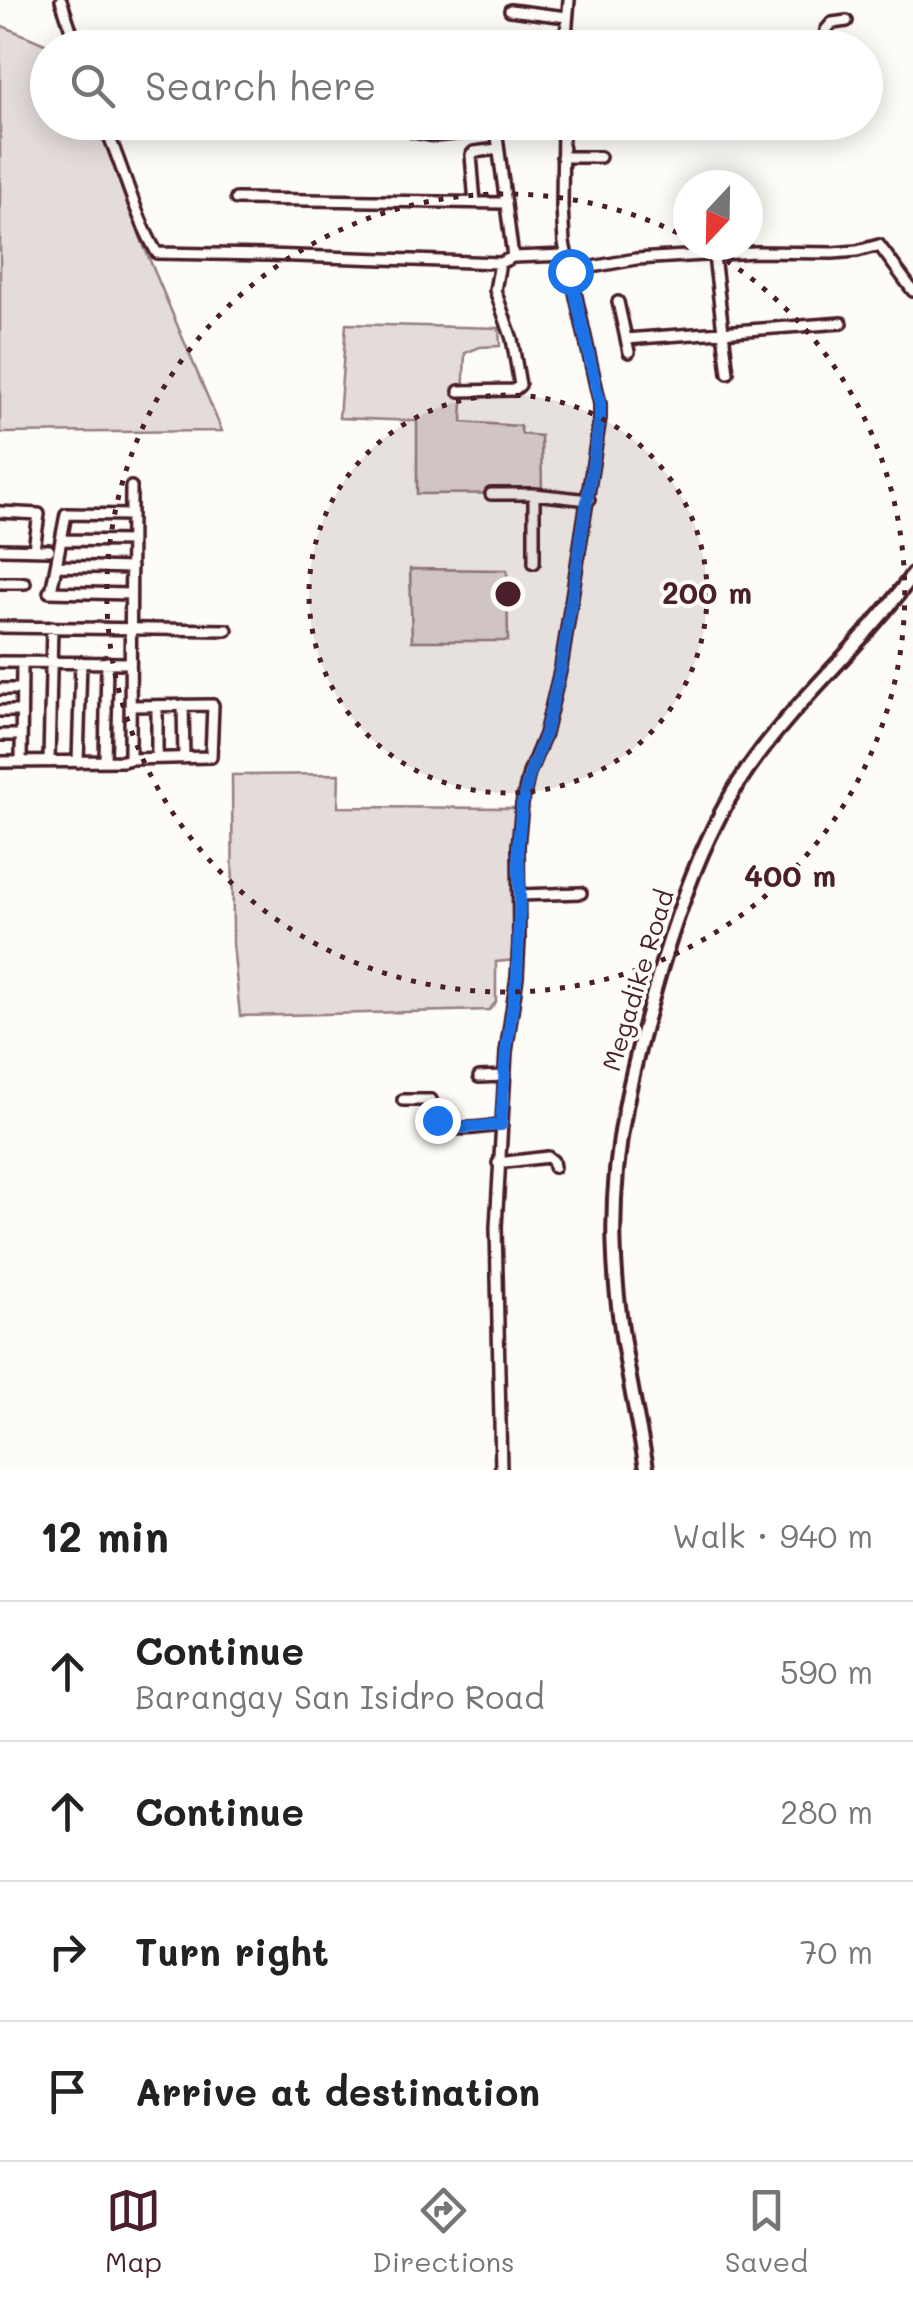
<!DOCTYPE html>
<html lang="en">
<head>
<meta charset="utf-8">
<style>
  :root { --surface:#fff; --page:#f6f6f6; --text:#222; --muted:#767676; --line:#e0e0e0; --accent:#4a1f2b }
  body { margin:0; font-family:Mali,sans-serif; background:var(--page); color:var(--text) }
  .compass { position:absolute; left:673px; top:170px; width:90px; height:90px; border-radius:50%; background:var(--surface); box-shadow:0 5px 25px #0003; rotate:202deg }
  .stop { position:absolute; width:30px; height:30px; margin:-22px; border:8px solid #1a73e8; border-radius:50%; background:#fff }
  .stop.end { background:#1a73e8; border-color:#fff; box-shadow:0 2px 10px #0008 }
  .list { margin:0; padding:0; list-style:none }
  h2 { display:flex; justify-content:space-between; align-items:center; height:130px; margin:0; padding:0 40px; font-size:42px }
  h2 small { font-size:32px; font-weight:400; color:var(--muted) }
  .list li { display:grid; grid-template-columns:65px 1fr auto; gap:30px; align-items:center; box-sizing:border-box; height:140px; padding:0 40px; border-top:2px solid var(--line) }
  .list b { display:block; font-size:38px; white-space:nowrap }
  .list p { margin:0; font-size:32px; white-space:nowrap; color:var(--muted) }
  .list em { font-size:32px; font-style:normal; color:var(--muted) }
  .icon { flex:none; width:55px; height:55px; fill:none; stroke:currentColor; stroke-width:2; stroke-linecap:round; stroke-linejoin:round }
  .map { position:relative; flex:none; width:913px; height:1470px; overflow:hidden }
  .search { position:absolute; background:var(--surface); box-shadow:0 5px 25px #0003; left:30px; right:30px; top:30px; height:110px; display:flex; align-items:center; gap:25px; box-sizing:border-box; padding:0 35px; border-radius:55px; color:var(--muted); font-size:38px }
  .sheet { height:690px; background:var(--surface) }
  nav { display:flex; justify-content:space-around; align-items:center; box-sizing:border-box; height:140px; border-top:2px solid var(--line); background:var(--surface); font-size:28px; color:var(--muted) }
  nav a { display:grid; justify-items:center; gap:5px }
  nav .on { color:var(--accent) }
  .map>svg:first-child { display:block }
  .green { fill:#e3dcda; stroke:#967e82; stroke-width:2.5 }
  .lines { fill:none; stroke-linecap:round; stroke-linejoin:round }
  .minor-casing { stroke:#4a1f2b; stroke-width:16 }
  .major-casing { stroke:#4a1f2b; stroke-width:19 }
  .minor { stroke:#fdfcf7; stroke-width:9 }
  .major { stroke:#fdfcf7; stroke-width:11 }
  .route { stroke:#1a73e8; stroke-width:12 }
  .ring { fill:none; stroke:#4a1f2b; stroke-width:5; stroke-dasharray:5 10 }
  .labels { text-anchor:middle; dominant-baseline:central; stroke-width:8; stroke-linejoin:round; paint-order:stroke }
  .street-label { font-size:25px; fill:#4a1f2b; stroke:#fdfcf7 }
  .centre { fill:#4a1f2b; stroke:#fdfcf7; stroke-width:5 }
  .ring-label { font-size:30px; text-anchor:middle; font-weight:bold; fill:#4a1f2b; stroke:#fdfcf7; stroke-width:8; stroke-linejoin:round; paint-order:stroke }
</style>
</head>
<body>
<div class="map">
<svg width="913" height="1470" viewBox="0 0 913 1470">
  <rect width="100%" height="100%" fill="#fdfcf7"/>
  <filter id="ink" filterUnits="userSpaceOnUse"><feTurbulence type="fractalNoise" baseFrequency=".01" numOctaves="2"/><feDisplacementMap in="SourceGraphic" scale="20" xChannelSelector="R" yChannelSelector="G"/><feConvolveMatrix kernelMatrix="1 2 1 2 8 2 1 2 1" color-interpolation-filters="sRGB"/></filter>
  <g filter="url(#ink)">
    <path class="green" d="M0 25 52 47 48 48V122L98 123 143 244 222 431 0 433Z
      M346 324 499 328 500 346 480 347 465 353 462 422 520 426 522 434 541 436 542 493 417 494V421L339 418Z
      M410 569 507 570 508 641H412Z
      M339 774 338 807 516 808 515 960 496 962V1002L489 1010 240 1016 233 944 232 775Z"/>
    <g class="lines">
      <g class="minor-casing">
        <path id="minor" d="M61 0 77 48
          M510 10 567 17
          M565 48 569 0
          M824 48 826 30 832 23 847 21
          M103 122C123 165 133 212 157 253L267 255 500 263 513 257 566 255
          M495 122 513 257
          M496 125 563 130
          M413 132 434 136 496 130
          M562 157H600
          M236 199 505 203
          M475 203 471 155 474 152 498 149
          M714 256 728 373
          M570 271 636 259 755 252 833 253 857 251 879 245 913 291
          M618 302 629 352
          M626 339 842 323
          M459 391 514 390 520 385 512 339 495 290 500 263
          M491 494H534L589 500
          M534 494V563
          M0 512 39 514 34 549
          M62 540 131 541
          M0 549 49 550
          M57 566 131 568
          M0 583H25
          M49 592 130 594
          M51 592 66 514 131 515
          M0 627 227 630
          M0 662 130 663
          M0 689H21
          M183 705 184 758
          M0 711H21
          M0 735H21
          M157 758V706
          M130 759 131 487
          M105 761 107 662
          M0 762 123 761 130 759 211 757 213 705 130 706
          M21 762 22 662
          M49 762 52 627
          M78 762 81 662
          M520 895 581 893
          M479 1077 504 1076
          M403 1100H431C434 1106 435 1120 440 1125 449 1133 489 1126 501 1125
          M498 1163 548 1157 553 1161 554 1167
          M501 1470 496 1227 506 1052 517 977 519 941 518 846 522 804 529 773 545 734 561 667 600 418V404L564 243 562 206 563 122"/>
      </g>
      <g class="major-casing">
        <path id="major" d="M647 1470C633 1395 616 1322 614 1245 611 1148 633 1064 660 971 681 902 706 830 747 770 796 699 864 644 913 574"/>
      </g>
      <use href="#minor" class="minor"/>
      <use href="#major" class="major"/>
    </g>
  </g>
  <g class="lines" filter="url(#ink)">
    <path class="route" d="M437 1120 443 1127 455 1128 501 1125 506 1052 517 977 520 895 518 846 522 804 530 773 545 734 561 667 600 418V404L570 271"/>
  </g>
  <circle cx="508" cy="594" r="199" fill="#4a1f2b" fill-opacity=".12"/>
  <g class="ring">
    <circle cx="508" cy="594" r="199"/>
    <path d="M701 245A399 399 0 1 1 686 237"/>
  </g>
  <g class="labels">
    <g class="street-label">
      <text transform="translate(637 980) rotate(-73)">Megadike Road</text>
    </g>
  </g>
  <circle cx="508" cy="594" r="15" class="centre"/>
  <g class="ring-label">
    <text x="707" y="604">200 m</text>
    <text x="790" y="887">400 m</text>
  </g>
</svg>
<svg class="compass" viewBox="-18 -18 36 36"><path d="M0-13l5 13h-10z" fill="#e53935"/><path d="M0 13l5-13h-10z" fill="#767676"/></svg>
<div class="stop" style="left:570px;top:271px"></div>
<div class="stop end" style="left:437px;top:1120px"></div>
<div class="search"><svg class="icon" aria-label="search" viewBox="0 0 24 24"><circle cx="10" cy="10" r="6"/><path d="M15 15l6 6"/></svg>Search here</div>
</div>
<section class="sheet">
<h2>12 min<small>Walk · 940 m</small></h2>
<ul class="list">
<li><svg class="icon" aria-label="ahead" viewBox="0 0 24 24"><path d="M12 20V5M6 11l6-6 6 6"/></svg><div><b>Continue</b><p>Barangay San Isidro Road</p></div><em>590 m</em></li>
<li><svg class="icon" aria-label="ahead" viewBox="0 0 24 24"><path d="M12 20V5M6 11l6-6 6 6"/></svg><div><b>Continue</b></div><em>280 m</em></li>
<li><svg class="icon" aria-label="right" viewBox="0 0 24 24"><path d="M7 20v-9h11M14 6l5 5-5 5"/></svg><div><b>Turn right</b></div><em>70 m</em></li>
<li><svg class="icon" aria-label="arrive" viewBox="0 0 24 24"><path d="M6 21V4h12l-3 4 3 4H6"/></svg><div><b>Arrive at destination</b></div></li>
</ul>
</section>
<nav>
<a class="on"><svg class="icon" aria-label="map" viewBox="0 0 24 24"><path d="M3 6l6-2 6 2 6-2v14l-6 2-6-2-6 2zM9 4v14M15 6v14"/></svg>Map</a>
<a><svg class="icon" aria-label="directions" viewBox="0 0 24 24"><path d="M12 3l9 9-9 9-9-9zM9 14v-3h6M13 9l2 2-2 2"/></svg>Directions</a>
<a><svg class="icon" aria-label="saved" viewBox="0 0 24 24"><path d="M7 4h10v16l-5-4-5 4z"/></svg>Saved</a>
</nav>
</body>
</html>
